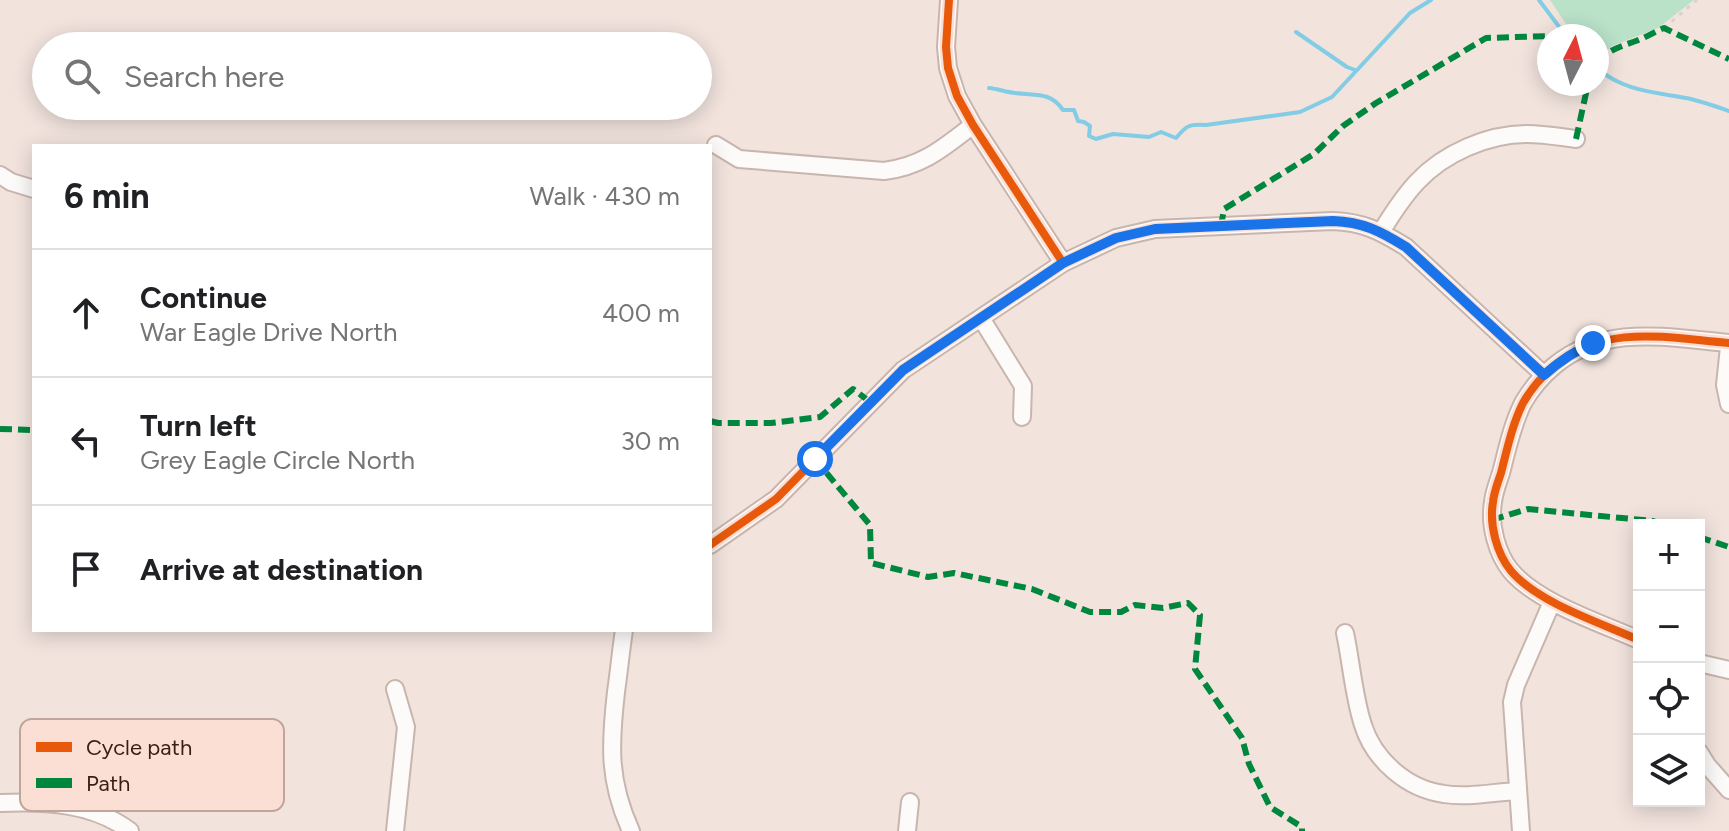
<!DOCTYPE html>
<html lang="en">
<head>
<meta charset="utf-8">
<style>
  :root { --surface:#fff; --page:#f6f6f6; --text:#202124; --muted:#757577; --line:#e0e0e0 }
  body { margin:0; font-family:Figtree,sans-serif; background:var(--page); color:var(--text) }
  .controls { position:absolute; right:24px; bottom:24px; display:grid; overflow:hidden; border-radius:0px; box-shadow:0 4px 20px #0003 }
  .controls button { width:72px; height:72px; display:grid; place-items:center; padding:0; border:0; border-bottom:2px solid var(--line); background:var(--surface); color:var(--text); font:40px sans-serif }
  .compass { position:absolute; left:1537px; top:24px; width:72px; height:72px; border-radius:50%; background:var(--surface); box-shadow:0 4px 20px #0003; rotate:6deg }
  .stop { position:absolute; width:24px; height:24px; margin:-18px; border:6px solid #1a73e8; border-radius:50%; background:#fff }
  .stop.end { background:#1a73e8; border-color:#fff; box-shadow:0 2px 8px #0008 }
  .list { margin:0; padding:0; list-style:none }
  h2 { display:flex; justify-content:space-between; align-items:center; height:104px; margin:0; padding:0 32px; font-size:34px }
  h2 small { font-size:26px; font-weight:400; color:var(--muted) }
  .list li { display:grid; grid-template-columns:52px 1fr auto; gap:24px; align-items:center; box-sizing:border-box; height:128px; padding:0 32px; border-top:2px solid var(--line) }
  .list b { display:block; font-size:30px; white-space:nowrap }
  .list p { margin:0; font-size:26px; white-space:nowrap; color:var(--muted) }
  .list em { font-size:26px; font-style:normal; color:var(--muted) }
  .icon { flex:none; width:44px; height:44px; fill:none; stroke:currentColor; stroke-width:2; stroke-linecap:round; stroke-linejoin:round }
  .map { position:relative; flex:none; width:1729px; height:831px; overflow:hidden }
  .search { position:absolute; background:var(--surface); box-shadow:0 4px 20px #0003; left:32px; top:32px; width:680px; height:88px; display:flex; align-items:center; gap:20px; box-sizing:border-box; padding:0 28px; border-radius:44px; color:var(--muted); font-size:30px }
  .panel { position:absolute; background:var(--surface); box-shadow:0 4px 20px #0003; left:32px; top:144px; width:680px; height:488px; border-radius:0px }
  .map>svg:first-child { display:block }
  .green { fill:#b9e2c9 }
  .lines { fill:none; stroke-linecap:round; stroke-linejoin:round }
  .stream { stroke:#82cde5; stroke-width:4 }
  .street-casing { stroke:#c8b5ae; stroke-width:20 }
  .path { stroke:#d8d2d0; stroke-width:3; stroke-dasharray:4 6; stroke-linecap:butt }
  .street { stroke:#fdfbfa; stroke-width:16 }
  .quiet { stroke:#00873e; stroke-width:6; stroke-dasharray:12 6; stroke-linecap:butt }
  .cycleway-casing { stroke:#fbdfd4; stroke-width:13 }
  .cycleway { stroke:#e8590c; stroke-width:8 }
  .route { stroke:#1a73e8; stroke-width:10 }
  .key { fill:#fbdfd4; stroke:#c0a59b; stroke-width:2 }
  .key-label { font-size:22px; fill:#371f15 }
</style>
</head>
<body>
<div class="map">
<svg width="1729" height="831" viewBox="0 0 1729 831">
  <rect width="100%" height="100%" fill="#f2e3dd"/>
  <path class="green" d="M1550 0H1694L1658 28 1612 46 1597 59V36H1574Z"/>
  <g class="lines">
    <path class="stream" d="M1539 0 1566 36
      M1296 32 1347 67 1355 70
      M1597 68C1623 91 1654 92 1686 98 1701 101 1715 106 1729 111
      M989 88C998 89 1006 92 1015 93 1035 96 1050 91 1063 110H1074L1078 121 1084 122 1090 126 1089 136 1096 139 1113 134 1149 137 1161 132 1176 138C1187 125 1189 124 1206 125L1300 112 1332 97 1410 13 1431 0"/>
    <g class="street-casing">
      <path id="street" d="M949 0 946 47 948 68 957 96 973 125 1063 263
        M716 145 739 159 884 171C923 166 943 148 973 125
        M0 175 11 182 34 189
        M1381 232C1392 214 1403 197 1417 182 1444 153 1488 134 1527 134 1544 134 1560 137 1576 139
        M981 318 1023 386 1022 417
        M1729 347 1725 385 1729 404
        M710 545 776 499 903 370 1063 263 1116 238 1155 229 1333 221C1363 222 1380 231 1406 247L1544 375
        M624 630C621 650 619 671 616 692 610 745 608 781 631 831
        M1345 633C1351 661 1354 698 1363 725 1374 760 1407 789 1444 794 1468 798 1494 792 1518 791
        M1639 640C1601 623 1538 603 1511 571 1497 554 1489 525 1493 502 1494 492 1498 482 1501 473 1507 450 1512 425 1523 403 1531 389 1541 377 1554 366 1606 323 1667 338 1729 343
        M1699 663 1729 670
        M395 689 406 727 395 831
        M1699 752 1707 765 1729 790
        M0 803C45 801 93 803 130 831
        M907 831 910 802
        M1521 831 1512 702 1516 685 1552 602"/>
    </g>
    <path class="path" d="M1664 28 1697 0"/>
    <use href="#street" class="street"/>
    <path class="quiet" d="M1597 62C1610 50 1616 48 1633 42 1643 39 1654 32 1664 28L1729 59
      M1576 139 1588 84
      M1221 226 1224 209 1314 154 1343 126 1376 103 1486 38 1550 36
      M710 421 718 423H771L820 417 853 389 870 402
      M0 429 34 430
      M815 459 870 525 871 563 928 577 954 573 1032 589 1090 612H1121L1135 605 1163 608 1188 603 1200 615 1195 669 1242 738 1249 764 1270 807 1302 827V831
      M1492 520 1528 509 1653 521 1665 525
      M1699 537 1729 547"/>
    <g class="cycleway-casing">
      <path id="cycleway" d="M949 0 946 47 948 68 957 96 973 125 1063 263
        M710 545 776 499 903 370 1063 263 1116 238 1155 229 1333 221C1363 222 1380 231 1406 247L1544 375
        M1639 640C1601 623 1538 603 1511 571 1497 554 1489 525 1493 502 1494 492 1498 482 1501 473 1507 450 1512 425 1523 403 1531 389 1541 377 1554 366 1606 323 1667 338 1729 343"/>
    </g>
    <use href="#cycleway" class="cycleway"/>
  </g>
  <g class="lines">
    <path class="route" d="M815 459 903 370 1063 263 1116 238 1155 229 1333 221C1363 222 1380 231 1406 247L1544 375C1560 361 1574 351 1593 343"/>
  </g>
  <rect x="20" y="719" width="264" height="92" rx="12" class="key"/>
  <rect x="36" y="742" width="36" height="10" fill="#e8590c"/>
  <rect x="36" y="778" width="36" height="10" fill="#00873e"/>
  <g class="key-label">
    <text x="86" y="755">Cycle path</text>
    <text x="86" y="791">Path</text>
  </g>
</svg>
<div class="controls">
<button>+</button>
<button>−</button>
<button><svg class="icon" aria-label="locate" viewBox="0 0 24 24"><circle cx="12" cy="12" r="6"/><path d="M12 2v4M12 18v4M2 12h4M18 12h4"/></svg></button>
<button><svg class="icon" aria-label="layers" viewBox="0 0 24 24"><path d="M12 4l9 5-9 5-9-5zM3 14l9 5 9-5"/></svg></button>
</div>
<svg class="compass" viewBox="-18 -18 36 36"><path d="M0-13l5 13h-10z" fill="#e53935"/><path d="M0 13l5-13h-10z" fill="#757577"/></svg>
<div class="stop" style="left:815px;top:459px"></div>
<div class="stop end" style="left:1593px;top:343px"></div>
<div class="search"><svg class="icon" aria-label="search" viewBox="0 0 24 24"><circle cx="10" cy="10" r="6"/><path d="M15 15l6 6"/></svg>Search here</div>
<section class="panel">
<h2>6 min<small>Walk · 430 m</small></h2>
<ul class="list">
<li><svg class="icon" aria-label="ahead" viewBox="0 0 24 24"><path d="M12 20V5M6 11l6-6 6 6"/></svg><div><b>Continue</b><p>War Eagle Drive North</p></div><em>400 m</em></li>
<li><svg class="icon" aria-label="left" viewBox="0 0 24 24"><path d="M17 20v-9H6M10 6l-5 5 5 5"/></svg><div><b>Turn left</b><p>Grey Eagle Circle North</p></div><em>30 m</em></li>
<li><svg class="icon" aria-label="arrive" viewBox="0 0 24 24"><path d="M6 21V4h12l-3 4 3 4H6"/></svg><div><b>Arrive at destination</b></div></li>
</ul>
</section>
</div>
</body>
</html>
